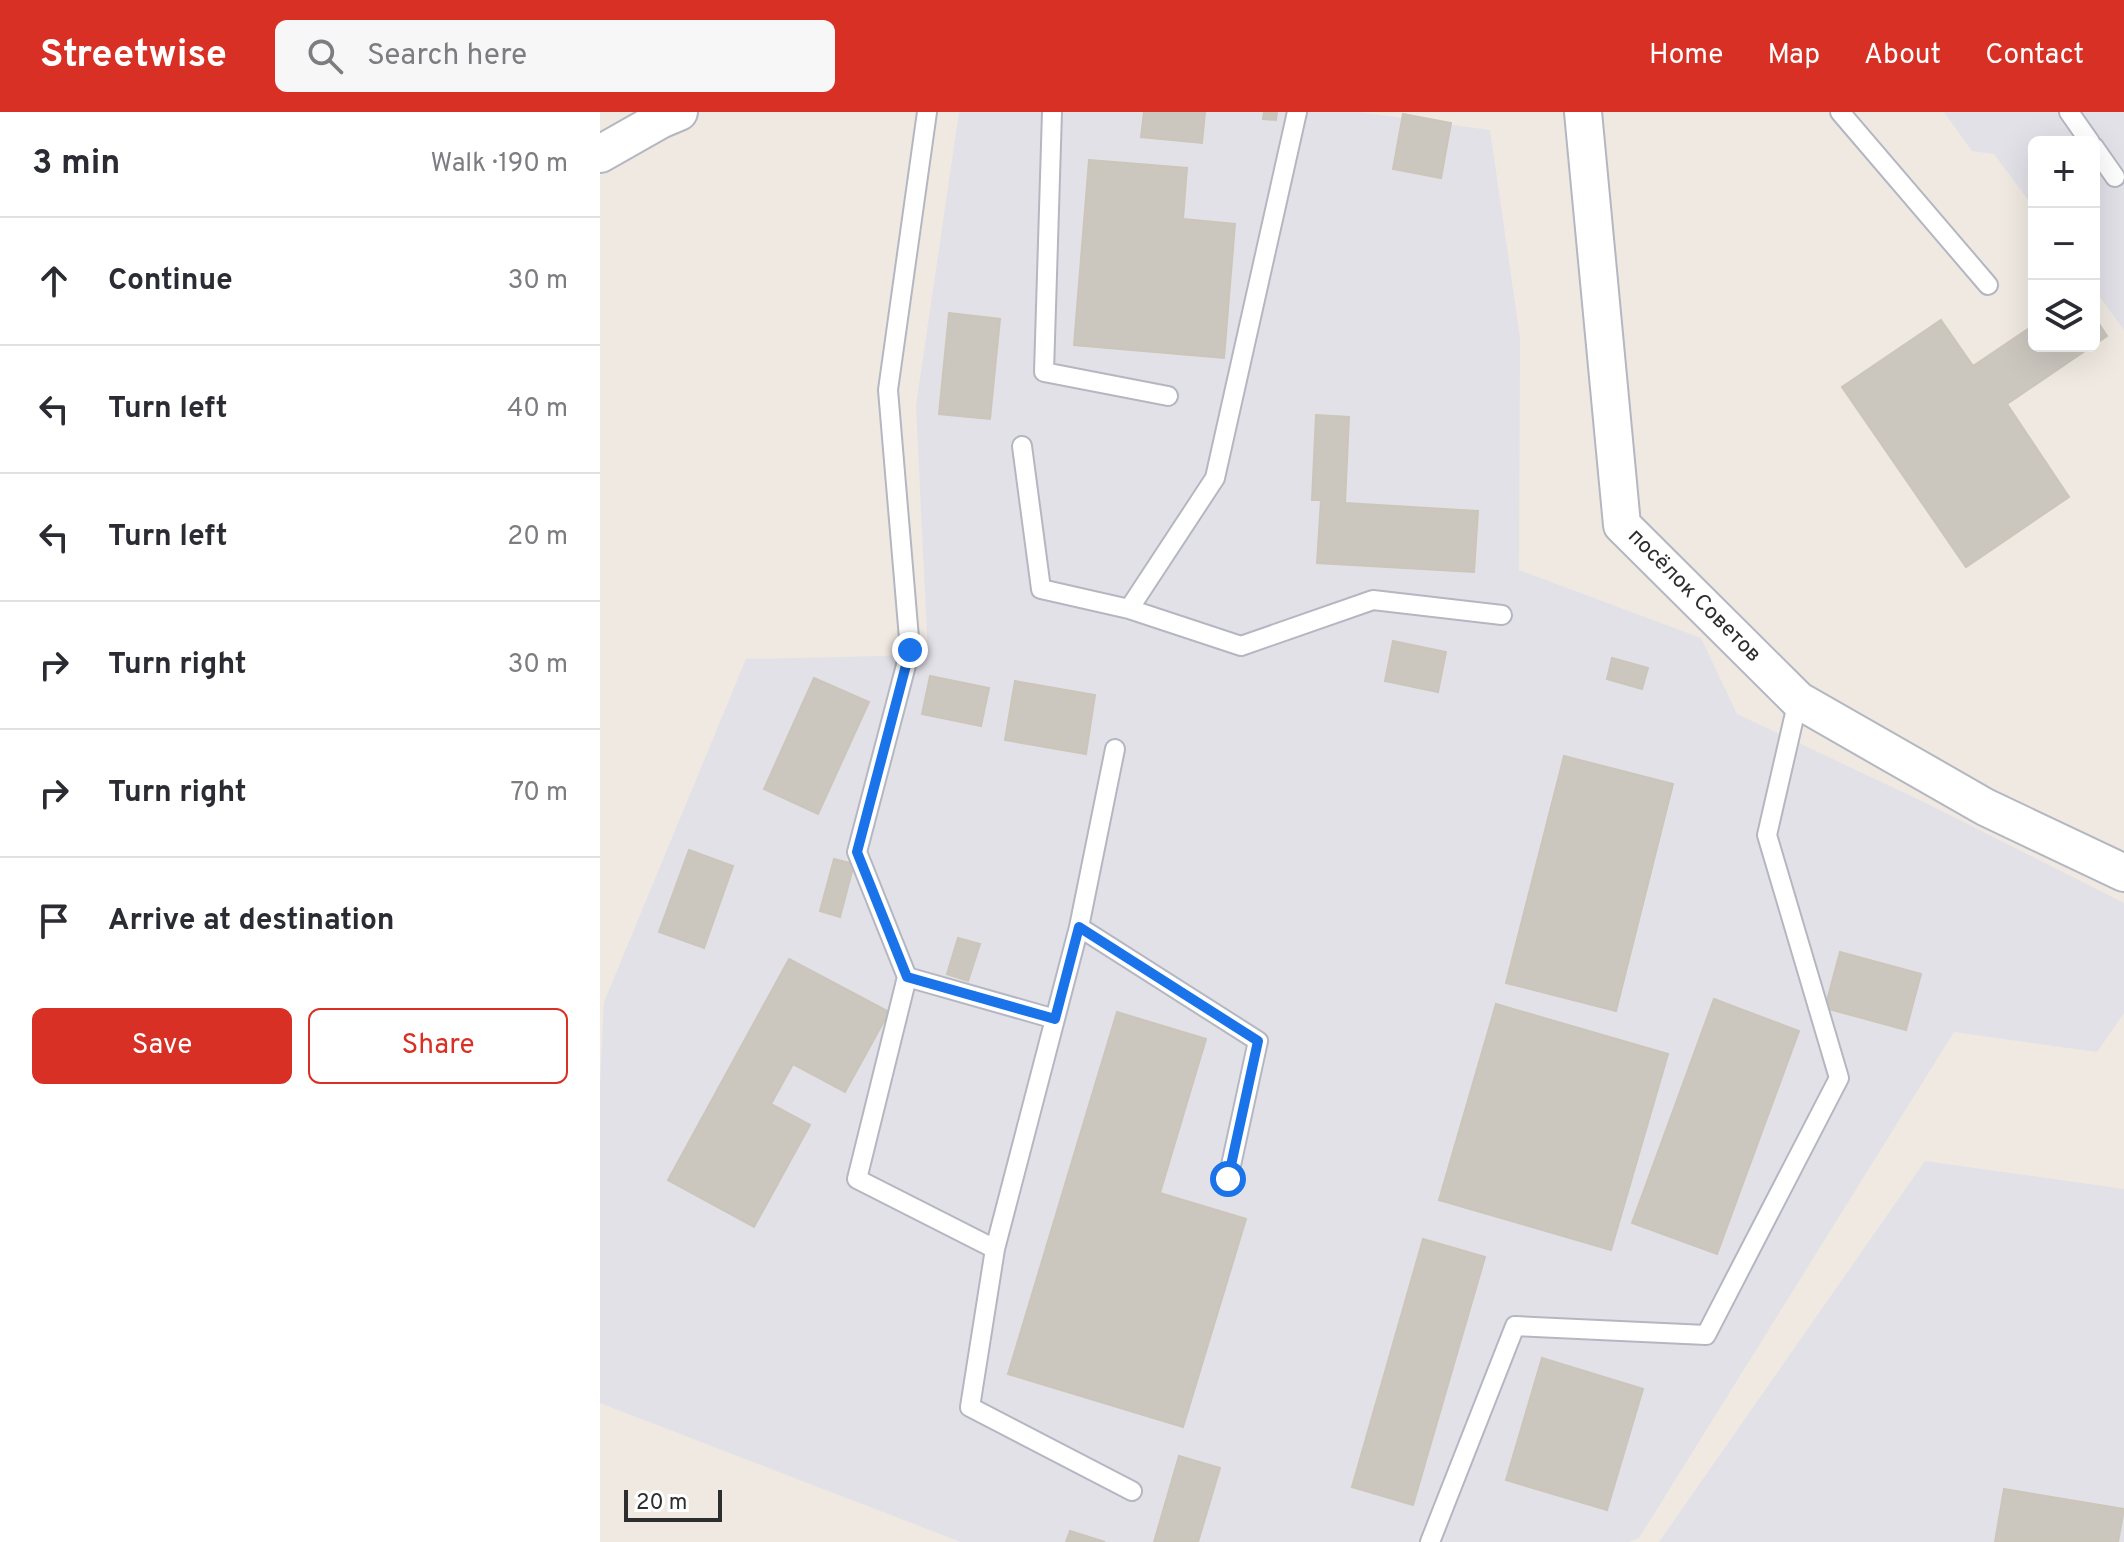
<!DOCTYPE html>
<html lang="en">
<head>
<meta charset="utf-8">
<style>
  :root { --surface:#fff; --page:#f7f7f7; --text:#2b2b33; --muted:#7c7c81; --line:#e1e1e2; --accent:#d93025 }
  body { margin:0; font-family:Overpass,sans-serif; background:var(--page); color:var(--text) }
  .controls { position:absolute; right:24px; top:24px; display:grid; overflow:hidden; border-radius:12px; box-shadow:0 8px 32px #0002 }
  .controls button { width:72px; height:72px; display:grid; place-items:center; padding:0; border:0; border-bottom:2px solid var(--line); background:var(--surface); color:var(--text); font:40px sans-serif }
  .scale { position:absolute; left:24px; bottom:20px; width:98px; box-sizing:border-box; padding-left:8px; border:4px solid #2e2e2e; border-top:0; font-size:22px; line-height:28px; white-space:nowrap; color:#2e2e2e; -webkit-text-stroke:6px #fff; paint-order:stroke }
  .stop { position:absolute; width:24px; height:24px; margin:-18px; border:6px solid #1a73e8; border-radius:50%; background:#fff }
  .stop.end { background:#1a73e8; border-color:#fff; box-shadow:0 2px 8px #0008 }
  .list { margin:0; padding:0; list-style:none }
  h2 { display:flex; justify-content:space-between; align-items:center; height:104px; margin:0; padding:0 32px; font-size:34px }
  h2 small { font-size:26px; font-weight:400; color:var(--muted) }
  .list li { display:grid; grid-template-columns:52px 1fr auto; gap:24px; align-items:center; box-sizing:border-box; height:128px; padding:0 32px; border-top:2px solid var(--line) }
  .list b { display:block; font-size:30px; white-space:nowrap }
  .list em { font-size:26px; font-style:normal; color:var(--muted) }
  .actions { display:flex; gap:16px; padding:24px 32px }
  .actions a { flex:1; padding:18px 0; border:2px solid var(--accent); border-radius:12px; text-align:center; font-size:28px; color:var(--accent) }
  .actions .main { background:var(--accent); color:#fff }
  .icon { flex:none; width:44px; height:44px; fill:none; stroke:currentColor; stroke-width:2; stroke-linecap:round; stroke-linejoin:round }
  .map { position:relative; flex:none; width:1524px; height:1430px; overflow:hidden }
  header { display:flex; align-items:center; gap:48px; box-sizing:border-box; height:112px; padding:0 40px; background:var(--accent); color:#fff }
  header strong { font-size:38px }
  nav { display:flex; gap:44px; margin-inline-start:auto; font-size:28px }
  .search { width:560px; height:72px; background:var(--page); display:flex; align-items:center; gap:20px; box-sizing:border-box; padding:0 28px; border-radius:12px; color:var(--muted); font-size:30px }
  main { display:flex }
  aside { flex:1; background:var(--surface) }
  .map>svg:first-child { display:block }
  .industrial { fill:#e3e1e8 }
  .building { fill:#cbc7bf; stroke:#cbc5ba; stroke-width:2 }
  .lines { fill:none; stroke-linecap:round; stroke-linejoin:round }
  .lane-casing { stroke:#b4b7c1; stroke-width:22 }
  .street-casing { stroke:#b4b7c1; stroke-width:40 }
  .lane { stroke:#fff; stroke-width:18 }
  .street { stroke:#fff; stroke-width:36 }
  .route { stroke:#1a73e8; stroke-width:10 }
  .labels { text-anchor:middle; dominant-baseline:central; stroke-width:8; stroke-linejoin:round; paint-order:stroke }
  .street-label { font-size:22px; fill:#2e2e2e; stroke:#fff }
</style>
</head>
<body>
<header>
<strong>Streetwise</strong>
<div class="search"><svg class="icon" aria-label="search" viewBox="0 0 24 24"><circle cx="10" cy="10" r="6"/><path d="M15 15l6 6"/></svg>Search here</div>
<nav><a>Home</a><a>Map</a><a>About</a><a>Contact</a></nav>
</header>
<main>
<aside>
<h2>3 min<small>Walk · 190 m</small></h2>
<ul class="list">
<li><svg class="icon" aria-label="ahead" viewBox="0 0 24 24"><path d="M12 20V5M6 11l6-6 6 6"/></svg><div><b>Continue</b></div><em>30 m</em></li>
<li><svg class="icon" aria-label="left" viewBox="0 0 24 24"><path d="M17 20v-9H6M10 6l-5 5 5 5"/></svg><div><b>Turn left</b></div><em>40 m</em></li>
<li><svg class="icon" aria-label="left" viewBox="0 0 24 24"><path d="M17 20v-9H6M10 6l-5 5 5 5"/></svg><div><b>Turn left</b></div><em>20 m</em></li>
<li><svg class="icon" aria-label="right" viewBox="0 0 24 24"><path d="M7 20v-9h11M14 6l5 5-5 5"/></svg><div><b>Turn right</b></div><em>30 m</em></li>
<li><svg class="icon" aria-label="right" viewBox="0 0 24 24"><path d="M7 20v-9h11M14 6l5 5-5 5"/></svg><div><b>Turn right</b></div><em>70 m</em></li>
<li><svg class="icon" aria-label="arrive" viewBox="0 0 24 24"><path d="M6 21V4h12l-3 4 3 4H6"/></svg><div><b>Arrive at destination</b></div></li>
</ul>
<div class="actions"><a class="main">Save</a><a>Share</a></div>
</aside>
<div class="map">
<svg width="1524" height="1430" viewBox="0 0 1524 1430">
  <rect width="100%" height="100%" fill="#efe9e1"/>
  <path class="industrial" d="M359 0H759L890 18 920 226 919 458 1101 526 1137 602 1326 691 1524 791V901L1497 940 1354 920 1039 1426 1029 1430H361L0 1291V974L4 890 146 547 328 543 316 294Z
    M1344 0H1524V218L1494 177V30H1434V96L1394 42 1372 39Z
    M1325 1049 1524 1077V1430H1059Z"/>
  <path class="building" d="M544 0H605L602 31 541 25Z
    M664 0H677L676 8 663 7Z
    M803 2 851 11 841 66 793 57Z
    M489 48 587 56 583 107 635 112 624 246 474 233Z
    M349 201 400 207 390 307 339 302Z
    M1494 204 1507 224 1494 233Z
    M1341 208 1373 254 1434 213V234H1492L1407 292 1469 385 1366 455 1242 275Z
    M716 303 749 305 745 391 878 399 874 460 717 451 721 388H712Z
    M793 529 846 540 838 580 785 569Z
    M1012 546 1048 556 1042 577 1007 567Z
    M330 564 389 576 381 614 322 602Z
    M214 566 269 590 218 702 164 677Z
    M415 569 495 583 486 642 405 628Z
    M964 644 1073 672 1016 899 906 871Z
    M89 738 133 754 104 836 59 820Z
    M234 747 254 752 240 805 220 799Z
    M358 826 380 832 368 869 347 862Z
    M1240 840 1321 862 1306 918 1225 896Z
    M189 847 289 900 245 980 193 952 171 992 210 1013 154 1115 68 1068Z
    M1114 887 1199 919 1117 1142 1032 1111Z
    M896 892 1068 942 1011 1138 839 1088Z
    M517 900 606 927 560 1081 646 1107 583 1315 408 1262Z
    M823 1127 885 1145 813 1393 752 1375Z
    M942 1246 1043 1277 1007 1398 906 1368Z
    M579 1344 620 1356 598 1430H554Z
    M1404 1377 1524 1397 1518 1430H1395Z
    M470 1419 505 1430H466Z"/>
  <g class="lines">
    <g class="lane-casing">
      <path id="lane" d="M327 0 288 278 310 538 257 740 307 865 257 1067 395 1137 370 1295 532 1379
        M452 0 444 260 568 284
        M1240 0 1388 173
        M1469 0 1490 30
        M1494 35 1515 65
        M422 334 441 477 529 497 615 366 697 0
        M529 497 641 534 773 488 902 503
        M479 815 658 929 628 1067
        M307 865 455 907
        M395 1137 479 815 515 637
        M830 1430 915 1214 1106 1223 1239 966 1167 723 1198 588"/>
    </g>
    <g class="street-casing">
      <path id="street" d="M983 0 1022 413 1198 588 1385 695 1524 761
        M0 42 60 8 79 0"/>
    </g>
    <use href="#lane" class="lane"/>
    <use href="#street" class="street"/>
  </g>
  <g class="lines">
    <path class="route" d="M310 538 257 740 307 865 455 907 479 815 658 929 628 1067"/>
  </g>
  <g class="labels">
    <g class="street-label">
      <text transform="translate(1094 484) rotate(45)">посёлок Советов</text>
    </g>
  </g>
</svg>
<div class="controls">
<button>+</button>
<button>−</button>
<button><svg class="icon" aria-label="layers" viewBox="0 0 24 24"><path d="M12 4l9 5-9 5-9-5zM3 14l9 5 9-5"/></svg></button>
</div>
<div class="scale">20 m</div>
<div class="stop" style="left:628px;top:1067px"></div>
<div class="stop end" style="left:310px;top:538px"></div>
</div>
</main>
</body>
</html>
